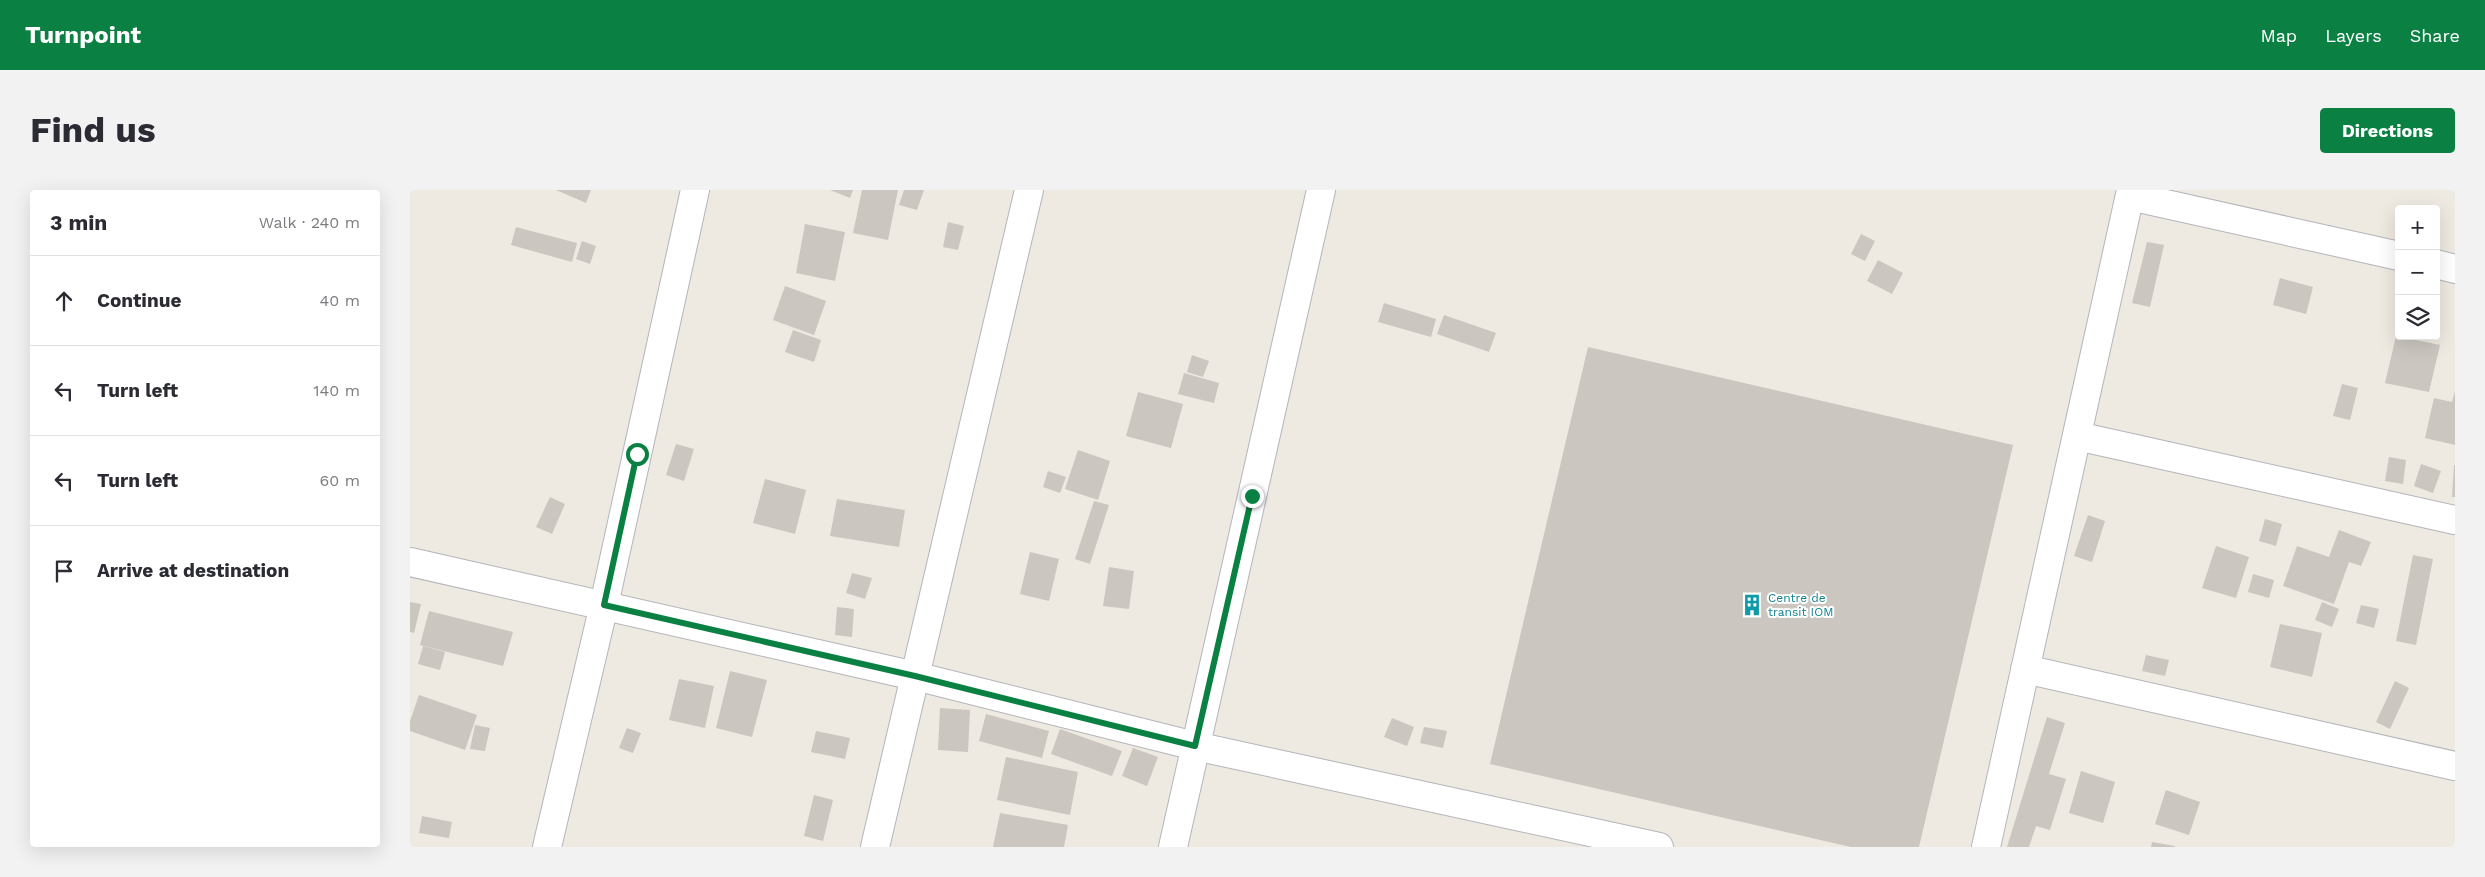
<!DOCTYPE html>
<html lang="en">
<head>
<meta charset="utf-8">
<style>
  :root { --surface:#fff; --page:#f2f2f3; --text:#2b2b33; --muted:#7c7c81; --line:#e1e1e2; --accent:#0b8043 }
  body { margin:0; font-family:"Work Sans",sans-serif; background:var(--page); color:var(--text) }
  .controls { position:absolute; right:15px; top:15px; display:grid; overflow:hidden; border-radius:5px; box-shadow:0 5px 20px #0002 }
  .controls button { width:45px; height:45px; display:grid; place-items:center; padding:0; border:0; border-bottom:1px solid var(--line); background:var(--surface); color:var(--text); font:25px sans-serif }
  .stop { position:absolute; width:15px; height:15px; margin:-11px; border:4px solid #0b8043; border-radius:50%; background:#fff }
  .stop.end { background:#0b8043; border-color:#fff; box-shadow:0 1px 5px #0008 }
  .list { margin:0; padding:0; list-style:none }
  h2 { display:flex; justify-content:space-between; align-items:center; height:65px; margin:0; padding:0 20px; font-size:21px }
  h2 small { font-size:16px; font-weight:400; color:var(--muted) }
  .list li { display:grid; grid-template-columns:32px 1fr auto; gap:15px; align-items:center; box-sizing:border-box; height:90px; padding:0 20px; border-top:1px solid var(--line) }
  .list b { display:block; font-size:19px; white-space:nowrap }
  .list em { font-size:16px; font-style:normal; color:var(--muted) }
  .icon { flex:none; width:28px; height:28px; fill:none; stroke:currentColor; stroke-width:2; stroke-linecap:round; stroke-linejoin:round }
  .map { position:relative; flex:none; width:2045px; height:657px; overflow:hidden; border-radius:5px }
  header { display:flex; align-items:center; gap:30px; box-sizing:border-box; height:70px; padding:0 25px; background:var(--accent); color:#fff }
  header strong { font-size:24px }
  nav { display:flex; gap:28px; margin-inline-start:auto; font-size:18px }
  .intro { display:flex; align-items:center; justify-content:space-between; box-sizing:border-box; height:120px; padding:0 30px }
  h1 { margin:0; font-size:35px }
  .button { padding:12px 22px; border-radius:5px; background:var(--accent); color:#fff; font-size:18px; font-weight:700 }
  main { display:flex; gap:30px; padding:0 30px }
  aside { flex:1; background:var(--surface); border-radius:5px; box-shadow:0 5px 20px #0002 }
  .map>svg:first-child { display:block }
  .building { fill:#cbc6c0 }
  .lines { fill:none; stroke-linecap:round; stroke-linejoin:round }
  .minor-casing { stroke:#b2b6ba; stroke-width:30 }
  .minor { stroke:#fff; stroke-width:28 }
  .route { stroke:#0b8043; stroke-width:6 }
  .labels { text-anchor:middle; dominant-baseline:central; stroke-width:4; stroke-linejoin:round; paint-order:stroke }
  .culture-label { font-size:12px; fill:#0d838f; stroke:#fff; text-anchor:start }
</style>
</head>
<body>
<header>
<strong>Turnpoint</strong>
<nav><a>Map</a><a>Layers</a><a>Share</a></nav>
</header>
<div class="intro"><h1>Find us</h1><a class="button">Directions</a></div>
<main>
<aside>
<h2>3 min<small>Walk · 240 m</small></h2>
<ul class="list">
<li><svg class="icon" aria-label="ahead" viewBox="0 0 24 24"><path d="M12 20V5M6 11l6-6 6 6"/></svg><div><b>Continue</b></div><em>40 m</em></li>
<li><svg class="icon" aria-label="left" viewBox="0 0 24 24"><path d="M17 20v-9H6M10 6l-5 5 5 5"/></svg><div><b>Turn left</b></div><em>140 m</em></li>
<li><svg class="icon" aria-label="left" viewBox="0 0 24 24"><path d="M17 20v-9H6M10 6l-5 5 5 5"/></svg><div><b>Turn left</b></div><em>60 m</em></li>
<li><svg class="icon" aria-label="arrive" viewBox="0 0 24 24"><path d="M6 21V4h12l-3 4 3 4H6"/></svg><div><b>Arrive at destination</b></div></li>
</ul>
</aside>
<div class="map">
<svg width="2045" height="657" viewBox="0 0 2045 657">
  <rect width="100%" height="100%" fill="#eee9e1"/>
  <path class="building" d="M146 0H181L176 13Z
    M420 0H443L440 8Z
    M452 0H488L478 50 443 43Z
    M494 0H514L507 20 489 15Z
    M538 32 554 36 548 60 533 57Z
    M395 34 435 42 425 91 386 83Z
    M106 37 167 53 162 72 101 55Z
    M1451 44 1465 51 1455 71 1441 64Z
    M172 51 186 56 180 74 166 69Z
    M1737 52 1754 55 1740 117 1722 113Z
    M1468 70 1493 83 1482 104 1457 91Z
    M1870 88 1903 97 1896 124 1863 115Z
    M375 96 416 111 404 145 363 130Z
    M974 113 1026 129 1021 147 968 132Z
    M1034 125 1086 143 1079 162 1027 144Z
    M383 140 411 150 404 172 375 162Z
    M1986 146 2030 155 2019 202 1975 193Z
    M1178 157 1603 255 1509 657H1441L1080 574Z
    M782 165 799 171 793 187 777 182Z
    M774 183 809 193 804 213 768 204Z
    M1932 194 1948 198 1940 230 1923 226Z
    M2045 201V255L2015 248 2024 208 2042 212Z
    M728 202 773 214 761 258 716 246Z
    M266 254 284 259 274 291 256 285Z
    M668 260 700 271 688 310 655 299Z
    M1979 267 1996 270 1993 294 1975 291Z
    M2011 274 2031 281 2023 303 2004 296Z
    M2044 275H2045V307H2042Z
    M638 281 656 287 650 303 633 297Z
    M355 289 396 300 385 344 343 333Z
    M140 307 155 314 142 344 126 337Z
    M427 309 495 320 489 357 420 346Z
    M684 311 699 315 680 374 665 369Z
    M1678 325 1695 331 1682 372 1664 366Z
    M1855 329 1872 334 1866 356 1849 351Z
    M1929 340 1961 352 1951 376 1939 372 1924 414 1873 396 1887 356 1919 367Z
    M1806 356 1839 367 1826 408 1792 398Z
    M620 362 649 369 639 411 610 404Z
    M2003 365 2023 369 2006 455 1986 451Z
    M699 377 724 381 719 419 693 416Z
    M442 383 462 388 455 409 436 403Z
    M1843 384 1864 390 1859 408 1838 402Z
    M0 412 11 414 4 443 0 442Z
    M1912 412 1929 419 1922 437 1905 430Z
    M1951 415 1969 419 1964 438 1946 433Z
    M427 417 444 419 442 447 425 445Z
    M19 421 103 442 93 476 10 455Z
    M1870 434 1912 443 1902 487 1860 477Z
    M13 456 35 462 30 480 8 474Z
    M1736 465 1759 470 1755 486 1732 481Z
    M320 481 357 490 342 547 306 538Z
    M269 489 304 496 295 538 259 530Z
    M1985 491 1999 498 1980 539 1966 532Z
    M9 505 67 525 55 560 0 541V531Z
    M530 518 560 520 558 562 528 560Z
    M576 524 639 541 632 568 569 551Z
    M1637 527 1655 533 1639 584 1656 589 1640 640 1626 636 1619 657H1597Z
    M982 528 1004 537 997 556 974 547Z
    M65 535 80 538 75 561 60 559Z
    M1014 537 1037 541 1033 558 1010 553Z
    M217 538 231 543 223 563 209 558Z
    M650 539 712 561 702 586 641 564Z
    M406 541 440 548 435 569 401 562Z
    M723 558 748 567 737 596 712 586Z
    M596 567 668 582 660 625 587 610Z
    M1671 581 1705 592 1693 633 1659 623Z
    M1756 600 1790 612 1779 645 1745 634Z
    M404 605 423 610 413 651 394 646Z
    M590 623 658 635 654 657H583Z
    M12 626 42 632 39 648 9 643Z
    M1742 652 1765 656V657H1741Z"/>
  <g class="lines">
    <g class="minor-casing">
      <path id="minor" d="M1720 6 1989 66
        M2026 74 2045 79
        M1667 246 2045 330
        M0 372 505 486 785 556 1249 657
        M1615 479 2045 576
        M137 657 194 415 285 0
        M465 657 619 0
        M763 657 911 0
        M1576 657 1721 0"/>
    </g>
    <use href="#minor" class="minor"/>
  </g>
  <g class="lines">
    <path class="route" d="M227 264 194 415 505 486 785 556 842 306"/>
  </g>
  <defs>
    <g id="building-bare" transform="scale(1.725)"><path d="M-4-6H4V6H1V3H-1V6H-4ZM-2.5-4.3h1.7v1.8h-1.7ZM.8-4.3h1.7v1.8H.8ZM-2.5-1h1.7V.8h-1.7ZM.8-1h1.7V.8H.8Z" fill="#0f9aa8" stroke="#fff" stroke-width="2.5" paint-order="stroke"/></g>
  </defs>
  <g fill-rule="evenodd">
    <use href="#building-bare" x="1342" y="415"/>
  </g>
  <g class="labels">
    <g class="culture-label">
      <text x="1358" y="408">Centre de<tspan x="1358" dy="14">transit IOM</tspan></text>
    </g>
  </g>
</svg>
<div class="controls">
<button>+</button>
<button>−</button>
<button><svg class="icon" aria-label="layers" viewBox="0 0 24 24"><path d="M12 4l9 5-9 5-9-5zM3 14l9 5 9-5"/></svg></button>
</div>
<div class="stop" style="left:227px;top:264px"></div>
<div class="stop end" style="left:842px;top:306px"></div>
</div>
</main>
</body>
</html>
